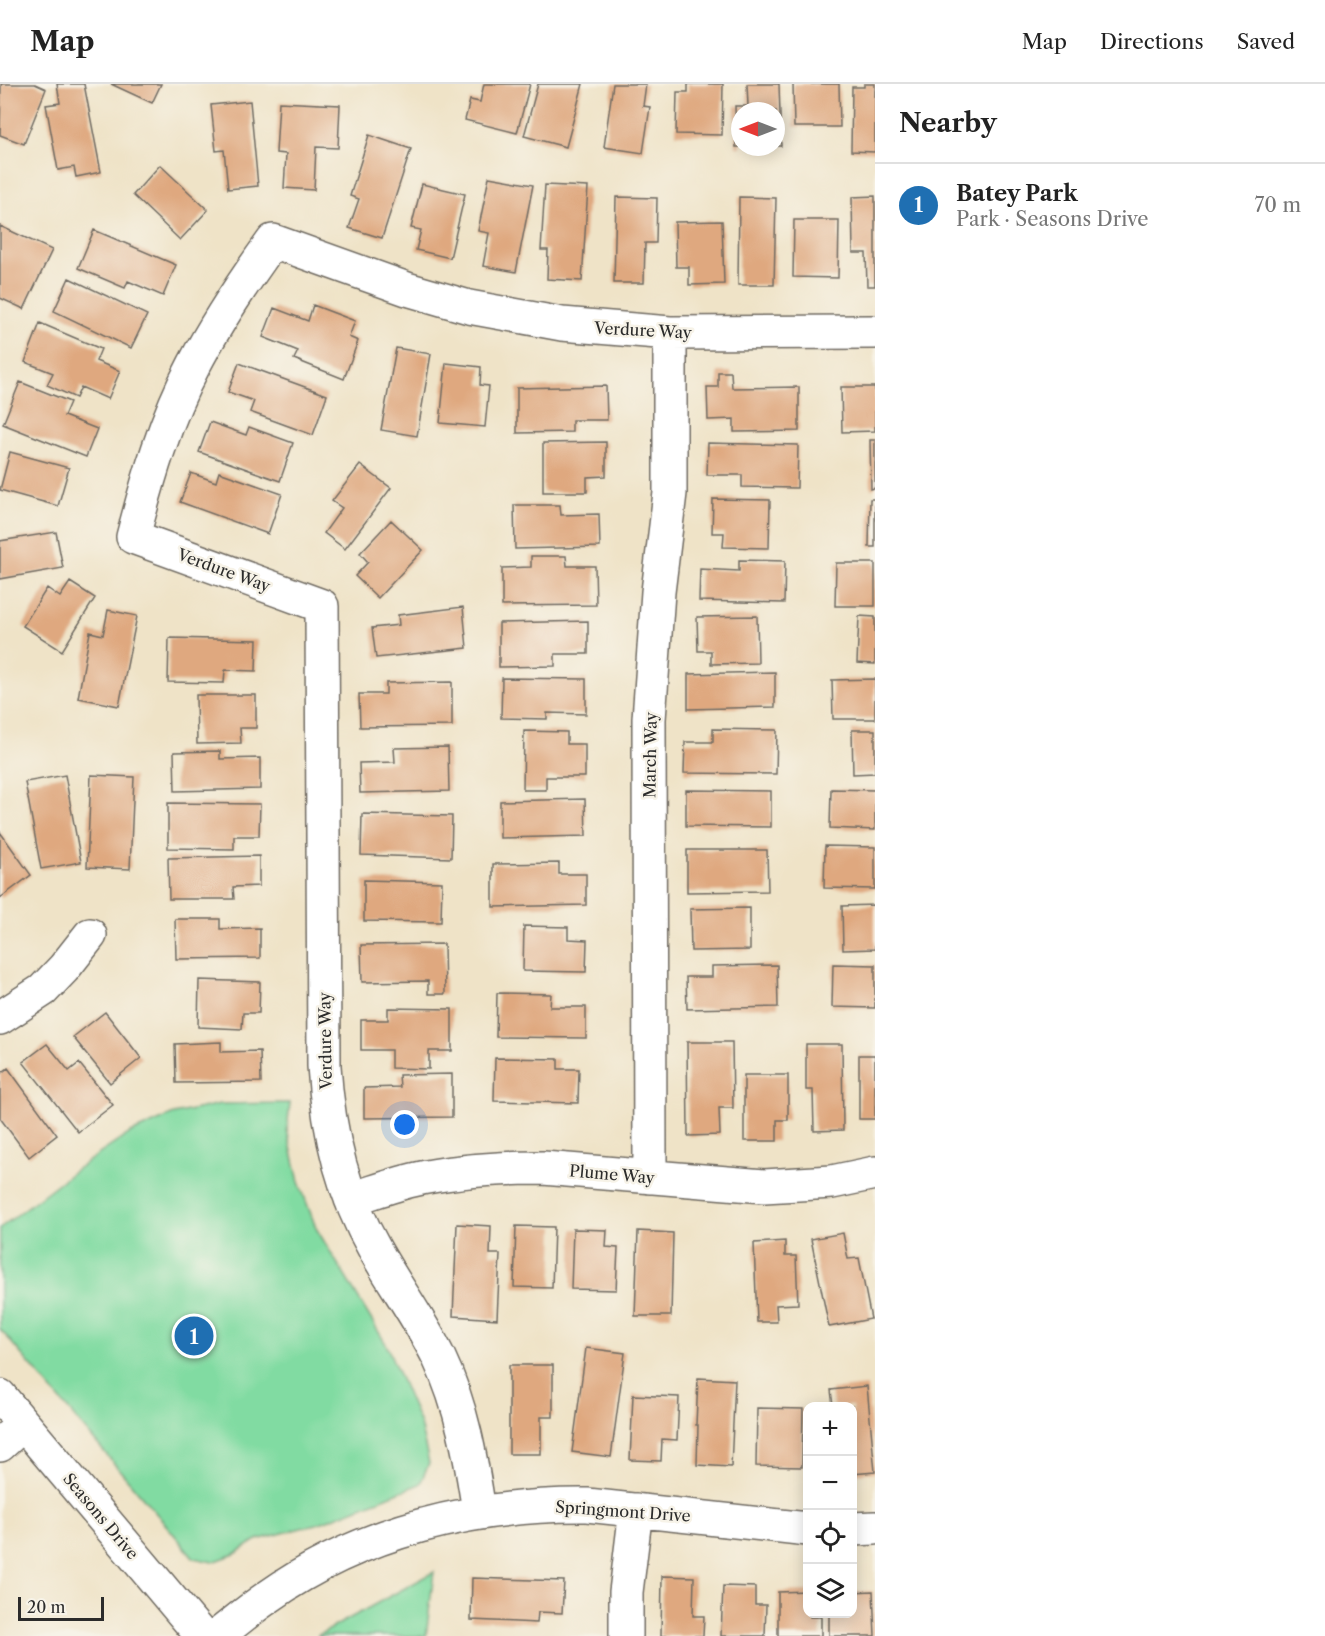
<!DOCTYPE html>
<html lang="en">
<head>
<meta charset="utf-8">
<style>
  :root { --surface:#fff; --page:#f6f6f6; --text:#222; --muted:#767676; --line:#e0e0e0; --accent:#1f6fb2 }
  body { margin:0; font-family:"Libre Caslon Text",serif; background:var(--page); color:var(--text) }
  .controls { position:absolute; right:18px; bottom:18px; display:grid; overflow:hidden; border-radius:12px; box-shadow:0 3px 15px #0003 }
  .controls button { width:54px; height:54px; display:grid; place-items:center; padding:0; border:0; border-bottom:2px solid var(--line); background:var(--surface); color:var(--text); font:30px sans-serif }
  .compass { position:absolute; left:731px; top:18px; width:54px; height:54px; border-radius:50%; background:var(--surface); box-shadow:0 3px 15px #0003; rotate:270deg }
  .scale { position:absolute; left:18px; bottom:15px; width:86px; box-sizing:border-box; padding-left:6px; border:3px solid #2b2b2b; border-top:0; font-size:16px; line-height:21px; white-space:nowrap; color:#2b2b2b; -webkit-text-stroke:4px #f7f3e8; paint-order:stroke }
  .you { position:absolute; left:405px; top:1041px; width:21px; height:21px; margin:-15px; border:4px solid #fff; border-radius:50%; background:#1a73e8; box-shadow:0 0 0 9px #1a73e833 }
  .badge { display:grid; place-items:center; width:39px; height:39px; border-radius:50%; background:var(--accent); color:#fff; font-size:20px; font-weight:700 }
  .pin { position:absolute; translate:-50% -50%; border:3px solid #fff; box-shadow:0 2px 6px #0006 }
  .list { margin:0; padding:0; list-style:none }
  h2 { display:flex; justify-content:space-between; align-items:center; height:78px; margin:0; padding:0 24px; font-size:26px }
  h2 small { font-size:20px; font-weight:400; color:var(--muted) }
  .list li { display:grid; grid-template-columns:39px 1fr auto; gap:18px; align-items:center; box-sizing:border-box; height:84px; padding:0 24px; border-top:2px solid var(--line) }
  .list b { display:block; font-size:22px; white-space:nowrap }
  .list p { margin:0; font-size:20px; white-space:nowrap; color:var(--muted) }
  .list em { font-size:20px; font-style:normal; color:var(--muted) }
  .icon { flex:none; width:33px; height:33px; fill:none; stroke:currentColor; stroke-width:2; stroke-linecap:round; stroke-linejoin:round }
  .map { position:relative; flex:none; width:875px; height:1552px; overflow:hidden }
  header { display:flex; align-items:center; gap:36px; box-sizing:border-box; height:84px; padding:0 30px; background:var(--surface); border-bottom:2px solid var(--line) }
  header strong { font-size:28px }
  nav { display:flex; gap:33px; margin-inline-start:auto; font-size:21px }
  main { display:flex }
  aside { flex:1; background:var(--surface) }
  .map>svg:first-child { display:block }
  .green { fill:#81dba2; stroke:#568366; stroke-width:1.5 }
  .building { fill:#dfa87f }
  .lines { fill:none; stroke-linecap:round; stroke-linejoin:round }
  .minor-casing { stroke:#706b62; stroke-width:36 }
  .minor { stroke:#fff; stroke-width:33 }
  .labels { text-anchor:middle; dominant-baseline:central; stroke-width:5; stroke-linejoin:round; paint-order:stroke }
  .street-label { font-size:16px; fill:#2b2b2b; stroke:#f7f3e8 }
</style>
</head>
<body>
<header>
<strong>Map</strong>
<nav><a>Map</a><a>Directions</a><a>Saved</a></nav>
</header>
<main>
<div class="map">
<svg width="875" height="1552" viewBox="0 0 875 1552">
  <rect width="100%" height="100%" fill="#f7f3e8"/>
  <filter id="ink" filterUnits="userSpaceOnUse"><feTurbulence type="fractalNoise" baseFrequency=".0167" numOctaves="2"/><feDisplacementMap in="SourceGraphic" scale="12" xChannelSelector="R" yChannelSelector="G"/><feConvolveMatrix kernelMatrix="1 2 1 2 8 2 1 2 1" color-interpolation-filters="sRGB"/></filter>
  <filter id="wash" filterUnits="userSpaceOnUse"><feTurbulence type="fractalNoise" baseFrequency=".008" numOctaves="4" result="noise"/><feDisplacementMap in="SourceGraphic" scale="24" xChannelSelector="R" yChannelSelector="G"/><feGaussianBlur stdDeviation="1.35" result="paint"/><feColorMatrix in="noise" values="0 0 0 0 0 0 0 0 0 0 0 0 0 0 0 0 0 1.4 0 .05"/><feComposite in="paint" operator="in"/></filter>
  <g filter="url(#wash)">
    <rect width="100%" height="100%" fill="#efe3c7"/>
    <path class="green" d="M290 1019 287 1046 299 1098 316 1144 386 1260 420 1340 429 1379 420 1400 320 1439 257 1456 235 1470 213 1478 194 1474 0 1245V1144L78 1084 129 1050 174 1030 220 1020Z
      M434 1488 426 1552H317Z"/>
    <g id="blocks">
      <path class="building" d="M1 0H35L46 5 24 60 0 51Z
        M57 0H84L101 88 76 93 74 83 58 86 46 21 60 19Z
        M111 0H161L152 19Z
        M484 0H530L517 49 465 36 470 16 480 18Z
        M538 0H583L566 63 524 52Z
        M613 0H646L643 22 650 23 643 69 604 63Z
        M688 0H723L722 51 676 50 677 8H688Z
        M747 0H779L781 62H776V27H740V63H736L735 22H748Z
        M793 0H839L840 43H794Z
        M864 0H875V68L851 67 852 3H864Z
        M250 17 258 102 228 105 224 66 216 67 211 21Z
        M279 18 340 21 338 64 316 63 314 106 284 104 286 70 276 69Z
        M369 51 411 65 382 154 349 144 359 115 350 112Z
        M160 81 208 126 180 156 133 111Z
        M489 93 533 101 516 188 483 182 489 149 478 147Z
        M422 100 465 110 450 174 416 166 421 146 411 144Z
        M545 101 588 103 582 197 547 195 548 166H541Z
        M875 112V202H867L866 169H853L852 113Z
        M616 113 657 114 656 159H645L644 199H614Z
        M739 113 776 114 774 201H738Z
        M794 136H839L838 194 793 193Z
        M722 137 724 200 689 201V183H676L675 138Z
        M0 142 52 166 24 225 0 214Z
        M94 146 176 181 163 212 128 197 125 204 78 184Z
        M69 194 147 231 131 264 54 227Z
        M313 221 355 237 349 253 358 257 344 295 294 275 298 267 263 253 274 224 308 237Z
        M40 239 101 265 96 277 120 287 108 315 81 303 76 314 47 301 53 289 25 278Z
        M396 264 431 270 417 352 381 346Z
        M239 279 327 311 313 351 250 328 254 317 228 308Z
        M446 279 481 283 480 301 489 302 485 343 440 339Z
        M718 288H731L732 304 799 303V347L734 348V335L708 336 707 303H718Z
        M20 298 70 318 64 332 97 345 86 373 3 340Z
        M606 302 607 336H572V348L517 349V304Z
        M841 303H875V347L842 348Z
        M210 338 246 351 249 343 293 359 280 397 199 368Z
        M870 356H875V404L871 405Z
        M606 358V392L587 393V408H543V359Z
        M708 359 798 361 797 404 742 403V391H707Z
        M10 368 69 384 58 422 0 406Z
        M360 381 391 404 345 465 324 449 342 424 332 417Z
        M219 388 282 410 268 450 180 418 191 389 216 398Z
        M713 415 770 416 769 464 723 463 724 449H712Z
        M870 415H875V463H869Z
        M514 421H560L561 431 599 430 600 463 515 465Z
        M391 436 423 466 378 514 355 492 368 478 360 469Z
        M56 448 63 484 0 495V457Z
        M531 472H566L567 482H595L596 521 502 522V484L531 483Z
        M739 476 785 477 784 519 699 517 700 485 739 487Z
        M836 479H875V522H835Z
        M70 498 95 514 62 567 23 542 47 504 60 513Z
        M463 523 467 564 376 574 372 544 399 541 398 531Z
        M108 526 137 532 119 622 78 614 90 548 103 551Z
        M757 532 758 579 711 580V567H698L697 533Z
        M859 532 875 533V580L857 579Z
        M588 537V570H555V582L499 583V539Z
        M169 554 257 556 256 587 225 586 224 599 168 598Z
        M775 588V623L688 625V590Z
        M502 594 586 595V630L547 629V635L501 634Z
        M875 595V635H833L832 596Z
        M452 598V642L360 643 359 610H386V599Z
        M196 611H256V644H240L241 659 197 660Z
        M713 645 777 646 776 690 684 689 685 658H713Z
        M852 646H875V689L853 690Z
        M524 647 567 648V660H585V693H546V706H523Z
        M448 663 449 707 360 709 359 679 395 678 394 664Z
        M220 667V675L260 674V705L175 707 174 668Z
        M65 691 81 778 41 785 25 698Z
        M91 691 134 693 130 785 87 783Z
        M831 705 875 706V746L830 744Z
        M686 706 771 707V743L686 742Z
        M585 715 586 752 500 754V717Z
        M168 719 260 720 259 752H234V765L168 764Z
        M362 730 452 732 451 774 361 771Z
        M0 748 31 791 0 814Z
        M825 762 875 763V805L824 804Z
        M687 766H767L768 807 687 808Z
        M259 772V802L233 803 234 815H169L168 774Z
        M559 779V790H586V821L493 823V780Z
        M364 796 442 798 441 838 364 837Z
        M875 821V865L843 866 842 822Z
        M750 824V866L691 867 690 825Z
        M175 835H220V845L260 844V874L176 875Z
        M524 842 568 843V855L587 856 586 888 523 887Z
        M444 860 445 910H428V897L362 898 361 861Z
        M833 880 875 881V924L832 923Z
        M777 881 778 923 687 925 686 893H712V882Z
        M199 896 260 898 259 929H243L242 945 198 943Z
        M497 909 551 910 550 923H586V954L496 953Z
        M388 924 452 925V967H429V985L391 984V966H361V936H388Z
        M105 928 141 974 110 999 73 953Z
        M221 958V968L260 967 261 998 176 999 175 960Z
        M687 958H732L733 1024H719L720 1051 688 1052Z
        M47 960 69 987 79 979 113 1021 78 1048 23 978Z
        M806 960H842L843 1046 814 1047 813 1006H806Z
        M859 971H875V1035H859Z
        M495 974 558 975V985H579L578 1019 494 1017Z
        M8 984 57 1051 29 1073 0 1034V990Z
        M452 990V1033L364 1034V1004L400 1003 399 991Z
        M744 991H788V1036H777V1057H744Z
        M457 1140 491 1142 490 1170H500L497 1235 453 1232Z
        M516 1142 554 1143 552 1204 514 1203Z
        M573 1145 607 1146 606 1163 618 1164 616 1206 571 1205Z
        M638 1147 673 1149 671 1232H635Z
        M843 1149 848 1175 859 1174 871 1235 829 1243 811 1155Z
        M785 1157V1172H796L798 1220 776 1221 777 1238H757L754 1159Z
        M586 1264 625 1269 611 1373 572 1368Z
        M509 1281H553V1333H541V1370H509Z
        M698 1294 735 1296 731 1383 697 1381 698 1341H696Z
        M867 1302 875 1388 852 1390V1322H833L831 1306Z
        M633 1311 679 1313 677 1356 662 1355 661 1377 630 1376Z
        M757 1324 803 1325 802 1383 756 1382Z
        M662 1492 694 1493 693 1532H704L703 1552H661Z
        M472 1494 564 1497 562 1529 538 1528 537 1539 471 1536Z
        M723 1502 755 1503V1521H766L765 1552H721Z
        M808 1507V1530H810V1533H821V1552H778V1508Z
        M873 1507 875 1552H829V1530H852V1508Z"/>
    </g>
  </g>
  <g filter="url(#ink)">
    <use href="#blocks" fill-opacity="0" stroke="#706b62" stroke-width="1.5"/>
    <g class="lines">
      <g class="minor-casing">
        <path id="minor" d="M0 934 43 906 64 884 90 851
          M650 1093 649 635 658 508 670 409V249
          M351 1115C371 1109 392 1101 413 1096 455 1086 499 1084 543 1084L764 1102 832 1098 875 1089
          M0 1312 202 1552
          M0 1361 23 1340
          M479 1427C471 1375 462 1322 439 1274 420 1235 395 1202 374 1164 342 1108 328 1046 324 982L322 522 133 453C148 395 165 335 194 281 217 237 244 197 273 157L407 205 469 223 562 240 670 249 875 248
          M852 1445 875 1444
          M217 1552C234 1539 250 1525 268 1513 361 1447 474 1420 587 1421L808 1445
          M626 1552V1508L636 1426"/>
      </g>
      <use href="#minor" class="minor"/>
    </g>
  </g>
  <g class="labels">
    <g class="street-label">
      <text transform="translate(643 246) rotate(3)">Verdure Way</text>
      <text transform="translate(224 486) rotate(20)">Verdure Way</text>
      <text transform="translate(650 671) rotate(-89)">March Way</text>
      <text transform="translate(325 957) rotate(-91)">Verdure Way</text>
      <text transform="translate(612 1090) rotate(5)">Plume Way</text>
      <text transform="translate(623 1427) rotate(4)">Springmont Drive</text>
      <text transform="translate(101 1432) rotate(50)">Seasons Drive</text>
    </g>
  </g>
</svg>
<div class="controls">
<button>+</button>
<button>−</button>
<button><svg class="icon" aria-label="locate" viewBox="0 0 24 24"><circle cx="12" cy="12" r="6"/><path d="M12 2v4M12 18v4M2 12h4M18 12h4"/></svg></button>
<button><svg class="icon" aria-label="layers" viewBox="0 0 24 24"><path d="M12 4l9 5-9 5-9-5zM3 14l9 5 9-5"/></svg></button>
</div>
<svg class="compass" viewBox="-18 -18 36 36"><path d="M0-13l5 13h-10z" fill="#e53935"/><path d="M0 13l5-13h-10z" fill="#767676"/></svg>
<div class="scale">20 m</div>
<div class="you"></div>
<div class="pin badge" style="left:194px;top:1252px">1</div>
</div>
<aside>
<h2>Nearby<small></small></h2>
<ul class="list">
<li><span class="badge">1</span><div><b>Batey Park</b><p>Park · Seasons Drive</p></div><em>70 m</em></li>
</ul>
</aside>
</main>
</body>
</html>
